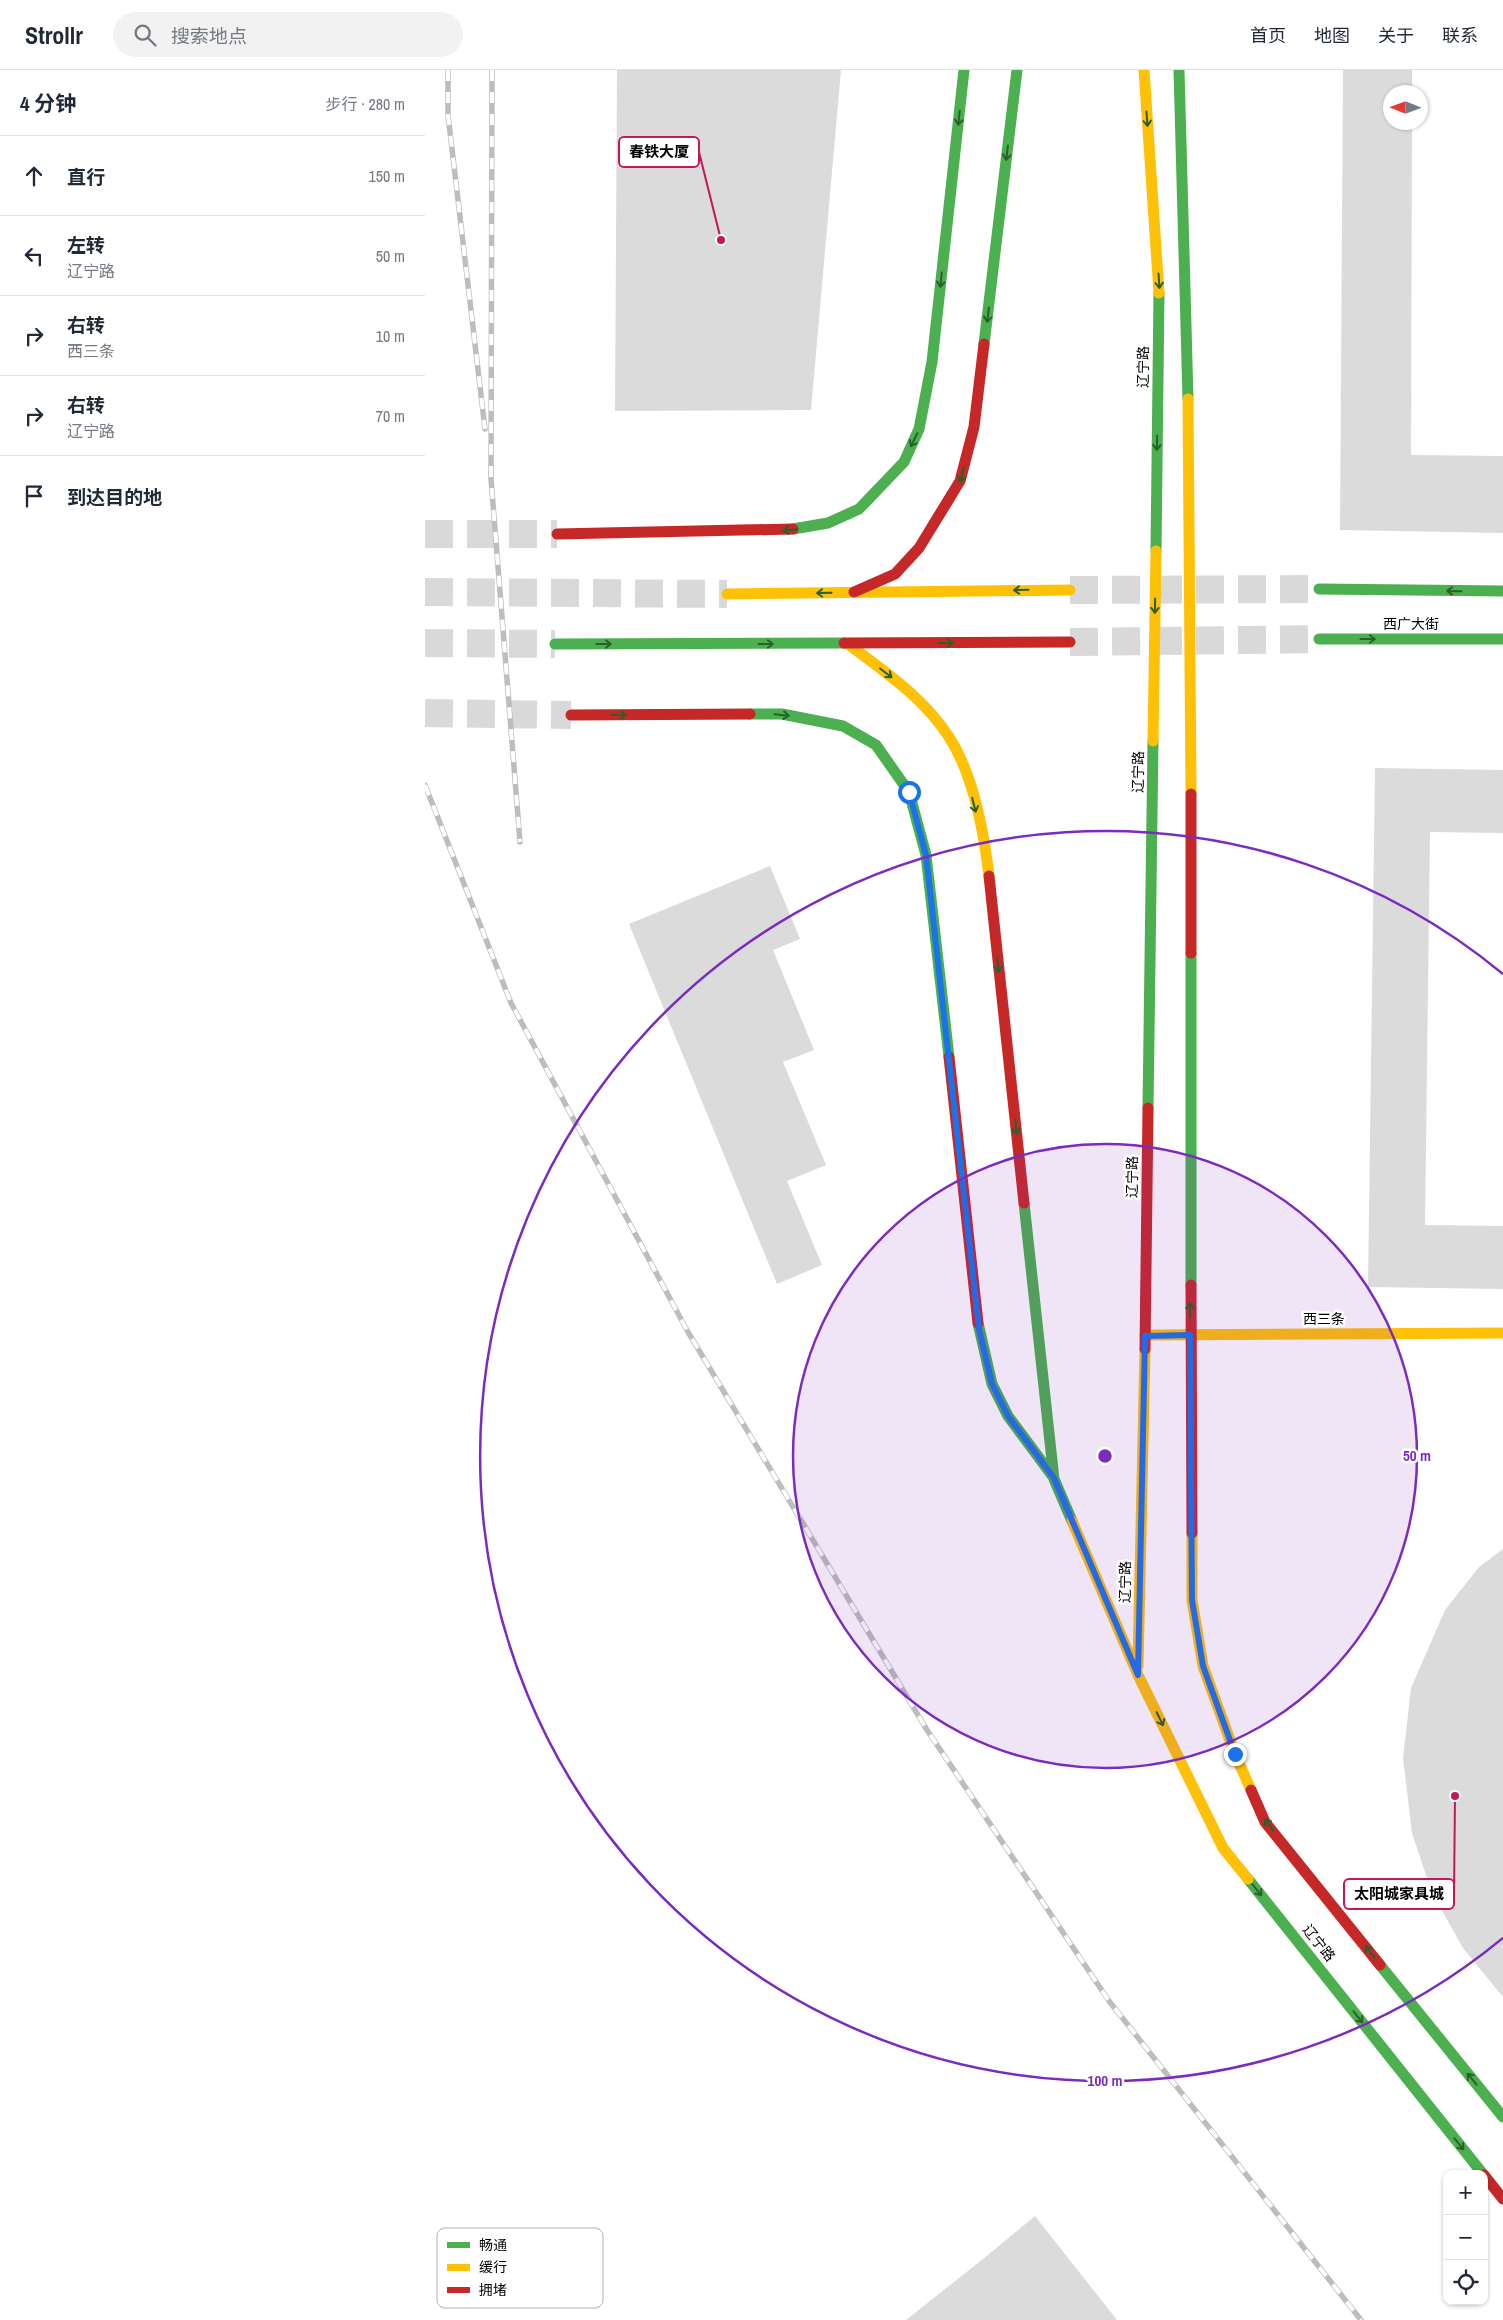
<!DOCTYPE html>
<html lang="zh">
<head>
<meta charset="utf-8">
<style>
  :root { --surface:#fff; --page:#f2f2f3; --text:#1f2937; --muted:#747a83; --line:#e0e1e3 }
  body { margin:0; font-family:"Archivo Narrow","Noto Sans SC",sans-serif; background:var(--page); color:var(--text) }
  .controls { position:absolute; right:15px; bottom:15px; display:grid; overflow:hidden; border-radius:10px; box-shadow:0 1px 4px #0004 }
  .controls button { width:45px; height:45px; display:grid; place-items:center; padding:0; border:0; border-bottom:1px solid var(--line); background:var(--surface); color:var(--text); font:25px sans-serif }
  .compass { position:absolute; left:958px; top:15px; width:45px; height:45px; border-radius:50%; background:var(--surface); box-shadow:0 1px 4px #0004; rotate:271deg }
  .stop { position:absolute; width:15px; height:15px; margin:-11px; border:4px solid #1a73e8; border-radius:50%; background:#fff }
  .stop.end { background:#1a73e8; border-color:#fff; box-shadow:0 1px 5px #0008 }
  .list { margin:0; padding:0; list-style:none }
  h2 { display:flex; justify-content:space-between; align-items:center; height:65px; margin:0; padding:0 20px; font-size:21px }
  h2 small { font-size:16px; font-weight:400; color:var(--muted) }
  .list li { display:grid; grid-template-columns:32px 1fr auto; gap:15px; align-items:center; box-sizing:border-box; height:80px; padding:0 20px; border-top:1px solid var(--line) }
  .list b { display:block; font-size:19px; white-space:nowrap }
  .list p { margin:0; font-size:16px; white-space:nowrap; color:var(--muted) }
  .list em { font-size:16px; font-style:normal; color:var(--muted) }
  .icon { flex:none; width:28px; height:28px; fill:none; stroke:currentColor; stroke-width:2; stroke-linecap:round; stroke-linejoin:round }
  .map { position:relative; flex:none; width:1078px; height:2250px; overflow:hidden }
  header { display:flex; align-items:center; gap:30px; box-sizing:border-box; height:70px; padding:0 25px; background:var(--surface); border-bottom:1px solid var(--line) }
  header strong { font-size:24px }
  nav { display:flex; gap:28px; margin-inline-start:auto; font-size:18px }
  .search { width:350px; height:45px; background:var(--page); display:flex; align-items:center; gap:12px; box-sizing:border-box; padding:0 18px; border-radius:28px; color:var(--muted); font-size:19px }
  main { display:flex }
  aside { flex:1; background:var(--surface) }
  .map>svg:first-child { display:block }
  .building { fill:#dbdbdb }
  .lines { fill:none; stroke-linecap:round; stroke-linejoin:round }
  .primary-tunnel { stroke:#d9d9d9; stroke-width:28; stroke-dasharray:28 14; stroke-linecap:butt }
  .fast { stroke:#4caf50; stroke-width:11 }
  .slow { stroke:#ffc107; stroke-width:11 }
  .jam { stroke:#c62828; stroke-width:11 }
  .rail-casing { stroke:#bdbdbd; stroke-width:5.5 }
  .rail { stroke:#fff; stroke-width:4; stroke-dasharray:11; stroke-linecap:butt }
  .oneway { stroke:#2a602c }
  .route { stroke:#1a73e8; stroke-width:6 }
  .ring { fill:none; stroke:#7b2cbf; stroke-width:2.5 }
  .labels { text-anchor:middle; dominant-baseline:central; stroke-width:5; stroke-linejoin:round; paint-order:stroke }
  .street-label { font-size:14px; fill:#000; stroke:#fff }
  .key { fill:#fff; stroke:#b2b2b2; stroke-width:1 }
  .key-label { font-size:14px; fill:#000 }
  .centre { fill:#7b2cbf; stroke:#fff; stroke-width:2.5 }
  .ring-label { font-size:15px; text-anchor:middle; font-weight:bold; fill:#7b2cbf; stroke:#fff; stroke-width:5; stroke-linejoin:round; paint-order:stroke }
  .leader { fill:none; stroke:#c2185b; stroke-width:2 }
  .callout-dot { fill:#c2185b; stroke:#fff; stroke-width:2 }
  .callout { fill:#fff; stroke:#c2185b; stroke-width:2 }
  .callout-label { font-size:15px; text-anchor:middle; font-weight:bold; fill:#000 }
</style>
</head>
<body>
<header>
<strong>Strollr</strong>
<div class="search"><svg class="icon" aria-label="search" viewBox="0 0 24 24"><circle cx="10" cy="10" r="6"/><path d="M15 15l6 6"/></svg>搜索地点</div>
<nav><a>首页</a><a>地图</a><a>关于</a><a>联系</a></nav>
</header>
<main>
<aside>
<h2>4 分钟<small>步行 · 280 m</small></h2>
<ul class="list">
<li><svg class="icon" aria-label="ahead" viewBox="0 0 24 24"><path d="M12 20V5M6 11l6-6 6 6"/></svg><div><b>直行</b></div><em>150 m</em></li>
<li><svg class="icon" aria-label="left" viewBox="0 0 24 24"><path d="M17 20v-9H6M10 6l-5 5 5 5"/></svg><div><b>左转</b><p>辽宁路</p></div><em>50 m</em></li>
<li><svg class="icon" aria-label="right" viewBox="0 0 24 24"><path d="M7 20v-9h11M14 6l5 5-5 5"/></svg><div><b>右转</b><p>西三条</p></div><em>10 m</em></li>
<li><svg class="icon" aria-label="right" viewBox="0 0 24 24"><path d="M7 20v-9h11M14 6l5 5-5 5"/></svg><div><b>右转</b><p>辽宁路</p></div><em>70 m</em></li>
<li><svg class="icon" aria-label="arrive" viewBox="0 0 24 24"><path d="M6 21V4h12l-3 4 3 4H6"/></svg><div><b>到达目的地</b></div></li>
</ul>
</aside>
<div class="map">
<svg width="1078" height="2250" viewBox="0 0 1078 2250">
  <rect width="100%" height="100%" fill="#fff"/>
  <path class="building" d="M192 0H416L386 340 190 341Z
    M918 0H987V22H966V52H987L986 385 1078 386V463L915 460Z
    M950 698 1078 700V763L1005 762 1000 1155 1078 1156V1219L943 1217Z
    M345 796 375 869 348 880 389 980 358 992 401 1095 362 1111 397 1195 352 1214 204 854Z
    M1078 1479V1927L1038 1878 1007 1823 987 1763 978 1688 986 1618 1020 1540 1054 1497Z
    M610 2146 692 2250H481L563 2185Z"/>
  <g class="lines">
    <path class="primary-tunnel" d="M0 464H132
      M645 520 894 519
      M0 522 302 524
      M645 572 894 569
      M0 573 130 574
      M0 643 146 645"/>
    <path class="fast" d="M754 0 763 329
      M559 274 592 0
      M368 459 403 453 434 439 479 392 494 359 507 292 539 0
      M731 481 734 223
      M894 519 1078 521
      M894 569H1078
      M130 574 419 573
      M325 644H357L418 656 451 675 484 722 501 785 524 987
      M766 883V1215
      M723 1038 728 671
      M599 1133 629 1409 647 1451
      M553 1253 567 1314 583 1346 629 1408
      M823 1809 1058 2104
      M955 1895 1078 2047"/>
    <path class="slow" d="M719 0 734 223
      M763 329 766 724
      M302 524 645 520
      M423 574C459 601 499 628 524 667 548 704 559 763 564 806
      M728 671 731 481
      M720 1265 1078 1263
      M647 1451 713 1605 798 1778 823 1809
      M767 1463V1530L778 1596 810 1684 826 1720
      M713 1596 720 1279"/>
    <path class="jam" d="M132 464 368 459
      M429 522 470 504 494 478 535 411 549 357 559 274
      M419 573 645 572
      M146 645 325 644
      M766 724V883
      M564 806 599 1133
      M524 987 553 1253
      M766 1215 767 1463
      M720 1279 723 1038
      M826 1720 840 1752 955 1895
      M1059 2105 1078 2129"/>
    <g class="rail-casing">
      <path id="rail" d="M23 0V45L60 359
        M67 0 66 409 95 772
        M0 715 86 933 263 1262 502 1660 684 1931 936 2250"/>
    </g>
    <use href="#rail" class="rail"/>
  </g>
  <defs><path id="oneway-shaft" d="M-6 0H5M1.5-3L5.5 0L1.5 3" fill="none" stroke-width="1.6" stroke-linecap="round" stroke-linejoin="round" transform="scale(1.25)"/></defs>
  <g class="oneway">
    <use href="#oneway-shaft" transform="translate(534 48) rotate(96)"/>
    <use href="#oneway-shaft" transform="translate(722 49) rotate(86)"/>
    <use href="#oneway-shaft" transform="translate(582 83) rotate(97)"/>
    <use href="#oneway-shaft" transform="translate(516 210) rotate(96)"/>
    <use href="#oneway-shaft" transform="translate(734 211) rotate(86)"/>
    <use href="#oneway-shaft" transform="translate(563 245) rotate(97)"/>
    <use href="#oneway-shaft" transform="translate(489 370) rotate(116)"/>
    <use href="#oneway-shaft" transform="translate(732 373) rotate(91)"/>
    <use href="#oneway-shaft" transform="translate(537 405) rotate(106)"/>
    <use href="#oneway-shaft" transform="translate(365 460) rotate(174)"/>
    <use href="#oneway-shaft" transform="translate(596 520) rotate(179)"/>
    <use href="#oneway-shaft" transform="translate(1029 521) rotate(-179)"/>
    <use href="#oneway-shaft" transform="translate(399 523) rotate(179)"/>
    <use href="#oneway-shaft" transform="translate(730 536) rotate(91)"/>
    <use href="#oneway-shaft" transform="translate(943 569)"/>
    <use href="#oneway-shaft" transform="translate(521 573)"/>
    <use href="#oneway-shaft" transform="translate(179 574)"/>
    <use href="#oneway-shaft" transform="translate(341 574)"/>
    <use href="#oneway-shaft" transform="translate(461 603) rotate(37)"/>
    <use href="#oneway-shaft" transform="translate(194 645)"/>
    <use href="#oneway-shaft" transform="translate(357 645) rotate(6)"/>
    <use href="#oneway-shaft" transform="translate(549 735) rotate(76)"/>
    <use href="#oneway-shaft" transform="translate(573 895) rotate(84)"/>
    <use href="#oneway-shaft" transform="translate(591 1057) rotate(84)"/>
    <use href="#oneway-shaft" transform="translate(765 1240) rotate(-90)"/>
    <use href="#oneway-shaft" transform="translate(735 1649) rotate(64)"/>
    <use href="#oneway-shaft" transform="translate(844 1755) rotate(-126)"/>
    <use href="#oneway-shaft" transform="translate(832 1820) rotate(51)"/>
    <use href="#oneway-shaft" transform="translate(945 1882) rotate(-129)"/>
    <use href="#oneway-shaft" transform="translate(933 1947) rotate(51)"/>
    <use href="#oneway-shaft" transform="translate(1047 2009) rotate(-129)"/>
    <use href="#oneway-shaft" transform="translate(1034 2074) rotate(51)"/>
  </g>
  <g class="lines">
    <path class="route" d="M484 722 501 785 554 1259 567 1314 583 1346 629 1408 713 1605 720 1266 765 1265 767 1530 778 1596 810 1684"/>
  </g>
  <circle cx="680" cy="1386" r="312" fill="#7b2cbf" fill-opacity=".12"/>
  <g class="ring">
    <circle cx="680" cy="1386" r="312"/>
    <path d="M1078 1868A625 625 0 1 1 1078 904"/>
  </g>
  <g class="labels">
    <g class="street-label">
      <text transform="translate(718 297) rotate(-89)">辽宁路</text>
      <text x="986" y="554">西广大街</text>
      <text transform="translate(713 702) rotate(-89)">辽宁路</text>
      <text transform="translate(707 1107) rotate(-89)">辽宁路</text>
      <text x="899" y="1249">西三条</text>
      <text transform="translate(700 1512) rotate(-89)">辽宁路</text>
      <text transform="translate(894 1873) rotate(51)">辽宁路</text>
    </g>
  </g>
  <rect x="12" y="2158" width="166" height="80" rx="8" class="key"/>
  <rect x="22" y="2172" width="23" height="6" fill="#4caf50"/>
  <rect x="22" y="2194" width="23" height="7" fill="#ffc107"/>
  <rect x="22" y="2217" width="23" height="6" fill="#c62828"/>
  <g class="key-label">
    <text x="54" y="2180">畅通</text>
    <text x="54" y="2202">缓行</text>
    <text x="54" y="2225">拥堵</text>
  </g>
  <circle cx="680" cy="1386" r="8" class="centre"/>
  <g class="ring-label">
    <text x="992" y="1391">50 m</text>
    <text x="680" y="2016">100 m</text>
  </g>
  <path class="leader" d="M296 170L274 82M1030 1726L1029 1824"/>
  <g class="callout-dot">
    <circle cx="296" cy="170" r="5"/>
    <circle cx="1030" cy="1726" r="5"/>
  </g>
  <g class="callout">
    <rect x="194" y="67" width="80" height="30" rx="5"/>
    <rect x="919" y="1809" width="110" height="30" rx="5"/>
  </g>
  <g class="callout-label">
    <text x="234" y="87">春铁大厦</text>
    <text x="974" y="1829">太阳城家具城</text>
  </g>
</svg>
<div class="controls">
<button>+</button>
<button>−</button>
<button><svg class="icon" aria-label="locate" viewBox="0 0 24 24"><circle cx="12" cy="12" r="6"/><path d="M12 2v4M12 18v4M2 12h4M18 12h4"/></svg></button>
</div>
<svg class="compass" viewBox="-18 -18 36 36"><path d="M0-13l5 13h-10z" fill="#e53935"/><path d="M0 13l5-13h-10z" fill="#747a83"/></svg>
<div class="stop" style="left:484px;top:722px"></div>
<div class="stop end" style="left:810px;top:1684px"></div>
</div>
</main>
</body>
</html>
